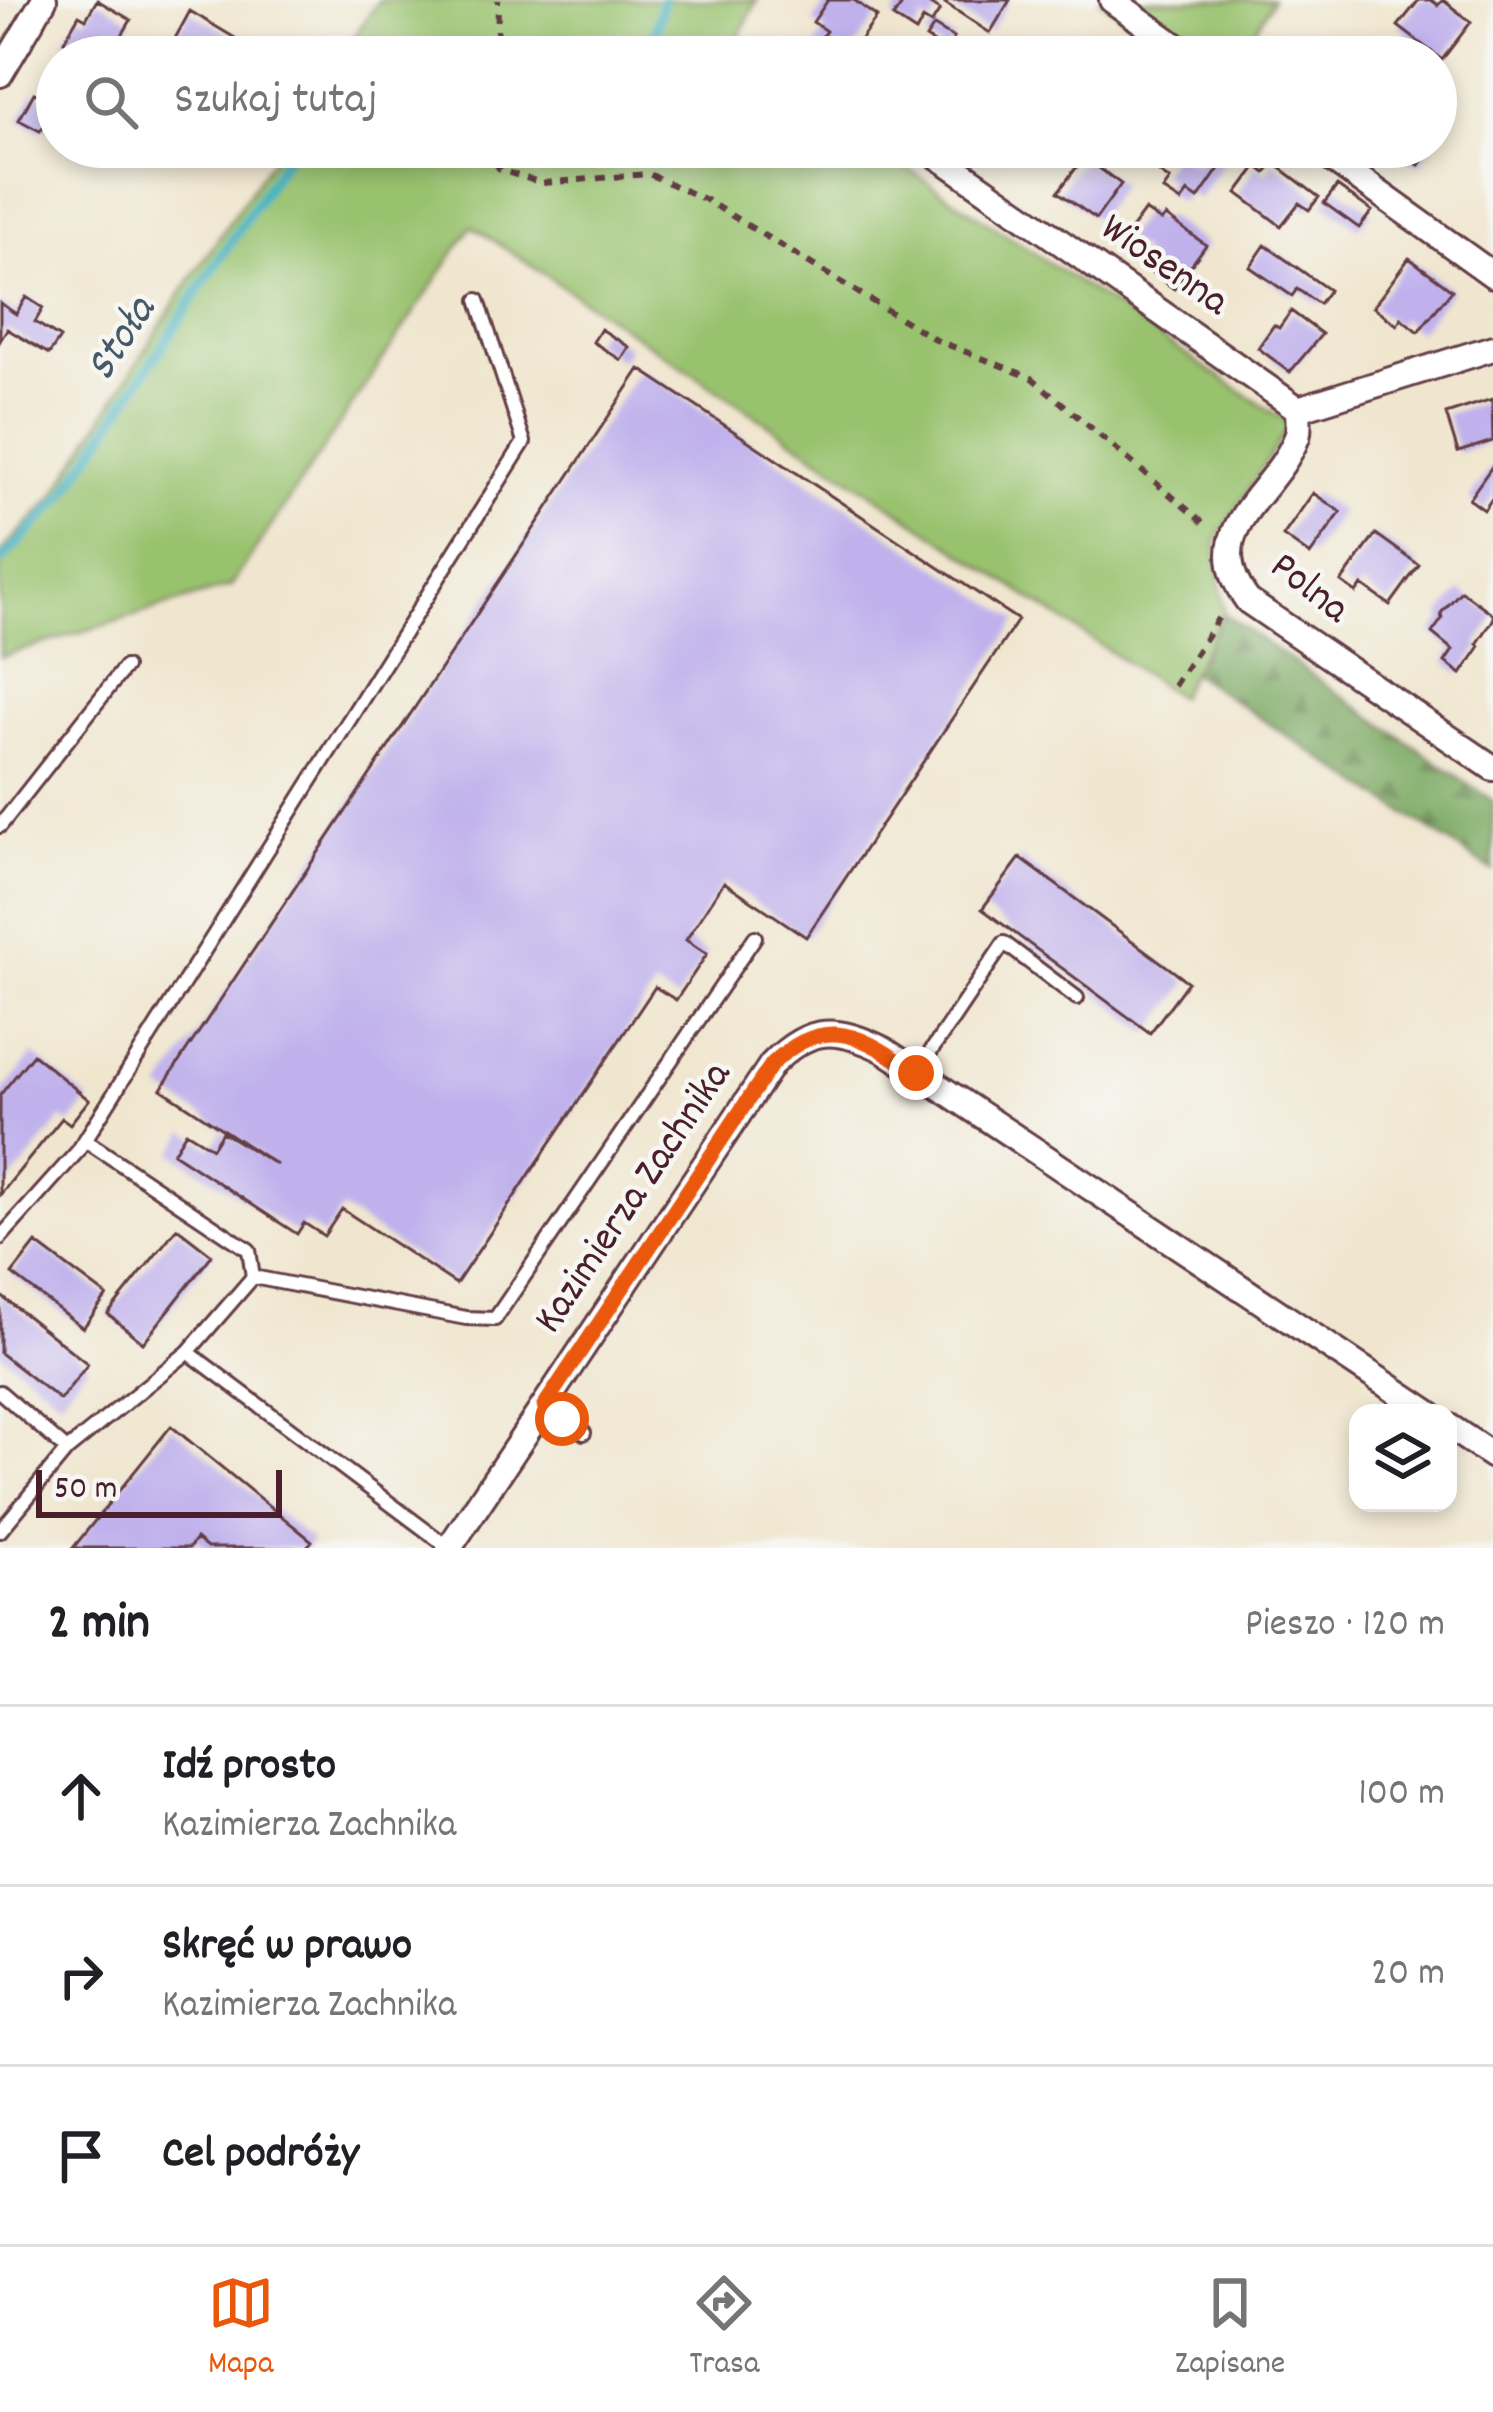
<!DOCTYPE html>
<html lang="pl">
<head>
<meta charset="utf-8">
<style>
  :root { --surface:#fff; --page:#f2f2f2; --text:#202124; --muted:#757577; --line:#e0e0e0; --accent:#ea580c }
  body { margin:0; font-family:Dekko,sans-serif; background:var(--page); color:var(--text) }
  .controls { position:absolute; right:36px; bottom:36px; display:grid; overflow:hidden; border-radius:24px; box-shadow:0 6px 18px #0003 }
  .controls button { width:108px; height:108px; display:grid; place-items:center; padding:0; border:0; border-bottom:3px solid var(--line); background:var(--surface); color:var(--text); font:60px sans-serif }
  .scale { position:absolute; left:36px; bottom:30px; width:246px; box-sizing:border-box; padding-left:12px; border:6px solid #4a1f2b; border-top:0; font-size:33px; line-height:42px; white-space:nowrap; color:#4a1f2b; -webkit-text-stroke:9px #f6f6f2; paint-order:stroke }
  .stop { position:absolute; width:36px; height:36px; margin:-27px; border:9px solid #ea580c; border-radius:50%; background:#fff }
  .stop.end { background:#ea580c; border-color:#fff; box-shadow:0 3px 12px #0008 }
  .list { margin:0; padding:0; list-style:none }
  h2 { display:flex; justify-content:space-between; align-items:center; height:156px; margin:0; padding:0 48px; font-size:51px }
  h2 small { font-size:39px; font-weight:400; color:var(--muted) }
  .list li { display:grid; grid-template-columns:78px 1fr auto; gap:36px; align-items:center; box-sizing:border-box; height:180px; padding:0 48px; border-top:3px solid var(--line) }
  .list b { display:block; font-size:45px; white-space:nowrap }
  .list p { margin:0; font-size:39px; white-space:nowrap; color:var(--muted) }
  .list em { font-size:39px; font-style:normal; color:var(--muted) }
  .icon { flex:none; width:66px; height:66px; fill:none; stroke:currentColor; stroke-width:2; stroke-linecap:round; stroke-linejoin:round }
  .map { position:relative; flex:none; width:1493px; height:1548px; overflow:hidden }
  .search { position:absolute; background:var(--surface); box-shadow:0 6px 18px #0003; left:36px; right:36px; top:36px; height:132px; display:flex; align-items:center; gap:30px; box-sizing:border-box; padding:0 42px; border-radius:66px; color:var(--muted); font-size:45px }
  .sheet { height:696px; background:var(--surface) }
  nav { display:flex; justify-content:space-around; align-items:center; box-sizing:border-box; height:168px; border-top:3px solid var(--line); background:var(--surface); font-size:33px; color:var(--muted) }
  nav a { display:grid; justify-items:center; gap:6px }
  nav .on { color:var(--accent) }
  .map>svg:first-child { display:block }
  .grass { fill:#99c26e; stroke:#72704c; stroke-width:3 }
  .forest { fill:url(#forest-firs); stroke:#626446; stroke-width:3 }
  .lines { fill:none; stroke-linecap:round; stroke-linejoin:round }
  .stream { stroke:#43b1c0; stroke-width:10 }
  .building { fill:#c0b1ec }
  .service-casing { stroke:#633d44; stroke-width:18 }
  .minor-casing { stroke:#633d44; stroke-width:30 }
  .path { stroke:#633d44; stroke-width:6; stroke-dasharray:9 9; stroke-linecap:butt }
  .service { stroke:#fff; stroke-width:12 }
  .minor { stroke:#fff; stroke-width:24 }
  .route { stroke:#ea580c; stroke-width:15 }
  .labels { text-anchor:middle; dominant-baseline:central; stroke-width:9; stroke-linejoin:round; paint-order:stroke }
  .street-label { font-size:42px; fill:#4a1f2b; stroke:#f6f6f2 }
  .water-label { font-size:45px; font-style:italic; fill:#475967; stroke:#f6f6f2 }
</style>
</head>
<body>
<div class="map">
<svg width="1493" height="1548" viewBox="0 0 1493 1548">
  <defs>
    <pattern id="forest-firs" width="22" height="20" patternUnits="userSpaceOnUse" patternTransform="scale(3)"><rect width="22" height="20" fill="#7aa861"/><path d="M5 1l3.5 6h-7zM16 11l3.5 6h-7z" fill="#668850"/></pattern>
  </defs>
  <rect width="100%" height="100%" fill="#f6f6f2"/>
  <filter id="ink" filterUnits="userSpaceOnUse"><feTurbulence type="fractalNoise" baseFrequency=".00833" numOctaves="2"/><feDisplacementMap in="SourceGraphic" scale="24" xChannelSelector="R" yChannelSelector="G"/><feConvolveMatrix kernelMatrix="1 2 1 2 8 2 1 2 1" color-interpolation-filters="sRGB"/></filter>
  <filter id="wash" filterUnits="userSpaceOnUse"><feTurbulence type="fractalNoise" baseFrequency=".004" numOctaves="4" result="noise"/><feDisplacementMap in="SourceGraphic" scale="48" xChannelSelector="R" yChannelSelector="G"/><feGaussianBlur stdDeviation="2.7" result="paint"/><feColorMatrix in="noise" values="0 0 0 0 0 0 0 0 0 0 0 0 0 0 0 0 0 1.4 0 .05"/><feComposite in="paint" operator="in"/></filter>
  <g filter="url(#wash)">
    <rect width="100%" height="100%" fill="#f0e6cf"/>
    <path class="grass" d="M379 0H757L729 57H340Z
      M1101 0H1272L1241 57H1180Z
      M280 147H875L1290 424 1216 541 1224 614 1178 697 472 226 231 586 0 657V553L55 495 172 307Z"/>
    <path class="forest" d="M1224 614 1493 801V871L1192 673Z"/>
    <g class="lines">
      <path class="stream" d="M649 57 663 0
        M546 147 555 153 597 147
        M0 562 64 496 293 147"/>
    </g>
    <g id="blocks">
      <path class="building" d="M97 0 131 20 109 57 89 46 84 53 64 41 79 15 86 19Z
        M828 0H854L877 17 848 57H832L815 46 826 31 813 22Z
        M892 0H923L940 10 931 24 923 19 916 32 893 17 901 6Z
        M947 0H1010L990 33 945 3Z
        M1419 0H1431L1438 5 1443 0 1471 22 1442 60 1398 26Z
        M190 11 235 38 224 57H193L172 44Z
        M934 26 954 38 946 52 953 57H935L942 48 926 38Z
        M53 78 57 80V132L44 125 40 131 19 120 34 93 43 97Z
        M1386 147H1432L1419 165Z
        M1208 149 1225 160 1198 199 1188 192 1181 202 1163 190 1170 180 1160 173 1177 152 1196 165Z
        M1084 157 1121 184 1096 219 1058 192Z
        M1274 163 1319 197 1309 210 1299 203 1281 226 1237 193 1257 166 1266 173Z
        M1337 186 1372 211 1359 228 1324 203Z
        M1145 210 1161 221 1166 216 1206 245 1174 289 1136 261 1143 252 1124 239Z
        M1265 245 1329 290 1319 304 1297 289 1292 296 1250 267Z
        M1409 258 1452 290 1418 332 1401 318 1397 325 1373 307Z
        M26 297 43 308 35 322 60 338 49 354 7 329 0 341V303L16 314Z
        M1291 311 1322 334 1290 372 1258 348 1274 325 1279 328Z
        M601 329 629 347 621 360 593 342Z
        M640 369 1018 620 806 937 724 882 686 940 707 954 676 1000 655 987 456 1284 342 1209 324 1236 304 1223 297 1234 173 1153 186 1132 212 1148 222 1132 277 1165 161 1089Z
        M1492 399 1493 441 1458 452 1446 414Z
        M1493 465V497L1484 510 1469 499Z
        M1313 493 1341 512 1310 555 1283 536Z
        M1376 534 1419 565 1390 605 1362 585 1356 593 1341 582Z
        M1461 591 1493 614V620L1477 644 1480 646 1461 674 1445 662 1453 650 1432 633 1442 619 1441 613Z
        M1020 858 1188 982 1150 1033 982 909Z
        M33 1054 89 1100 70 1124 62 1118 0 1195V1095Z
        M177 1228 212 1255 143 1343 108 1314Z
        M36 1243 107 1296 83 1328 12 1274Z
        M0 1295 88 1364 60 1400 0 1353Z
        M171 1426 312 1541 306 1548H207L196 1539 189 1548H73Z"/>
    </g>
  </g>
  <g filter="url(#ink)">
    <use href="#blocks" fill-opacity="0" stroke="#633d44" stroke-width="3"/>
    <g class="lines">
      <g class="service-casing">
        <path id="service" d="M0 826 125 667
          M917 1072 1004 943 1077 998
          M0 1238 78 1151 524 442 478 300
          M253 1277 466 1318 495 1319 755 937
          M188 1352 448 1547
          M0 1392 67 1450 0 1531
          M544 1406 584 1433
          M67 1450 188 1352 253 1277 249 1250 85 1140"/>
      </g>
      <g class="minor-casing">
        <path id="minor" d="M1112 0 1191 57
          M0 74 44 0
          M925 147 1298 409
          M1315 147 1493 275
          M1298 409C1298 417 1300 429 1297 437 1273 498 1195 530 1248 601L1493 768
          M1298 409 1493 348
          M1448 1426 1493 1456
          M449 1548 772 1064C810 1025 837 1027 884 1050L1429 1413"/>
      </g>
      <path class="path" d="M497 57 498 0
        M486 147 500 170 542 183 649 174 706 200 936 340 1032 378 1207 526
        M1174 686 1221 614"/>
      <use href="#service" class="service"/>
      <use href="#minor" class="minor"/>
    </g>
  </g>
  <g class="lines" filter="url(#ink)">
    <path class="route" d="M562 1419 544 1406 772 1064C826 1012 864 1036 916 1073"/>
  </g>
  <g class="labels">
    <g class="street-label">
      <text transform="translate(1163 267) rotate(35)">Wiosenna</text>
      <text transform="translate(1308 590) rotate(38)">Polna</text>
      <text transform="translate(635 1199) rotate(-56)">Kazimierza Zachnika</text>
    </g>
    <g class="water-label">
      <text transform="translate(123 340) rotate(-57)">Stoła</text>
    </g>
  </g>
</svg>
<div class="controls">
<button><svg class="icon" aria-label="layers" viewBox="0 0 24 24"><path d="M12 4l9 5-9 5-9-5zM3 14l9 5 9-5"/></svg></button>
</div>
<div class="scale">50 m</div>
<div class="stop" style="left:562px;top:1419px"></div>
<div class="stop end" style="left:916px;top:1073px"></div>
<div class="search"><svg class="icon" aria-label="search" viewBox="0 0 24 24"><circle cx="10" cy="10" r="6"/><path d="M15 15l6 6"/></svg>Szukaj tutaj</div>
</div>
<section class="sheet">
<h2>2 min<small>Pieszo · 120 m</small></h2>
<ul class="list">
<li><svg class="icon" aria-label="ahead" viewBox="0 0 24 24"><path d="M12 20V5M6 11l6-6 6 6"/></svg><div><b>Idź prosto</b><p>Kazimierza Zachnika</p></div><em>100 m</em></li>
<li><svg class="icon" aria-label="right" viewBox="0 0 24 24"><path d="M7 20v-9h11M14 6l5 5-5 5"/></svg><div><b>Skręć w prawo</b><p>Kazimierza Zachnika</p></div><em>20 m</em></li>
<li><svg class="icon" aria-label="arrive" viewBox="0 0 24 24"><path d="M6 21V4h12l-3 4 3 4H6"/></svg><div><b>Cel podróży</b></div></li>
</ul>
</section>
<nav>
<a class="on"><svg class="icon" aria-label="map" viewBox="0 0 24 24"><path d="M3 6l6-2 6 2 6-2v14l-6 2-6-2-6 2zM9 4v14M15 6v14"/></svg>Mapa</a>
<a><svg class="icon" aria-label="directions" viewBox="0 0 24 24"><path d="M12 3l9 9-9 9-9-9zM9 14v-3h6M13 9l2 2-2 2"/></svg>Trasa</a>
<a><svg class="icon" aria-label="saved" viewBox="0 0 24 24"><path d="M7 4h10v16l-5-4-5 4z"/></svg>Zapisane</a>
</nav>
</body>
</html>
